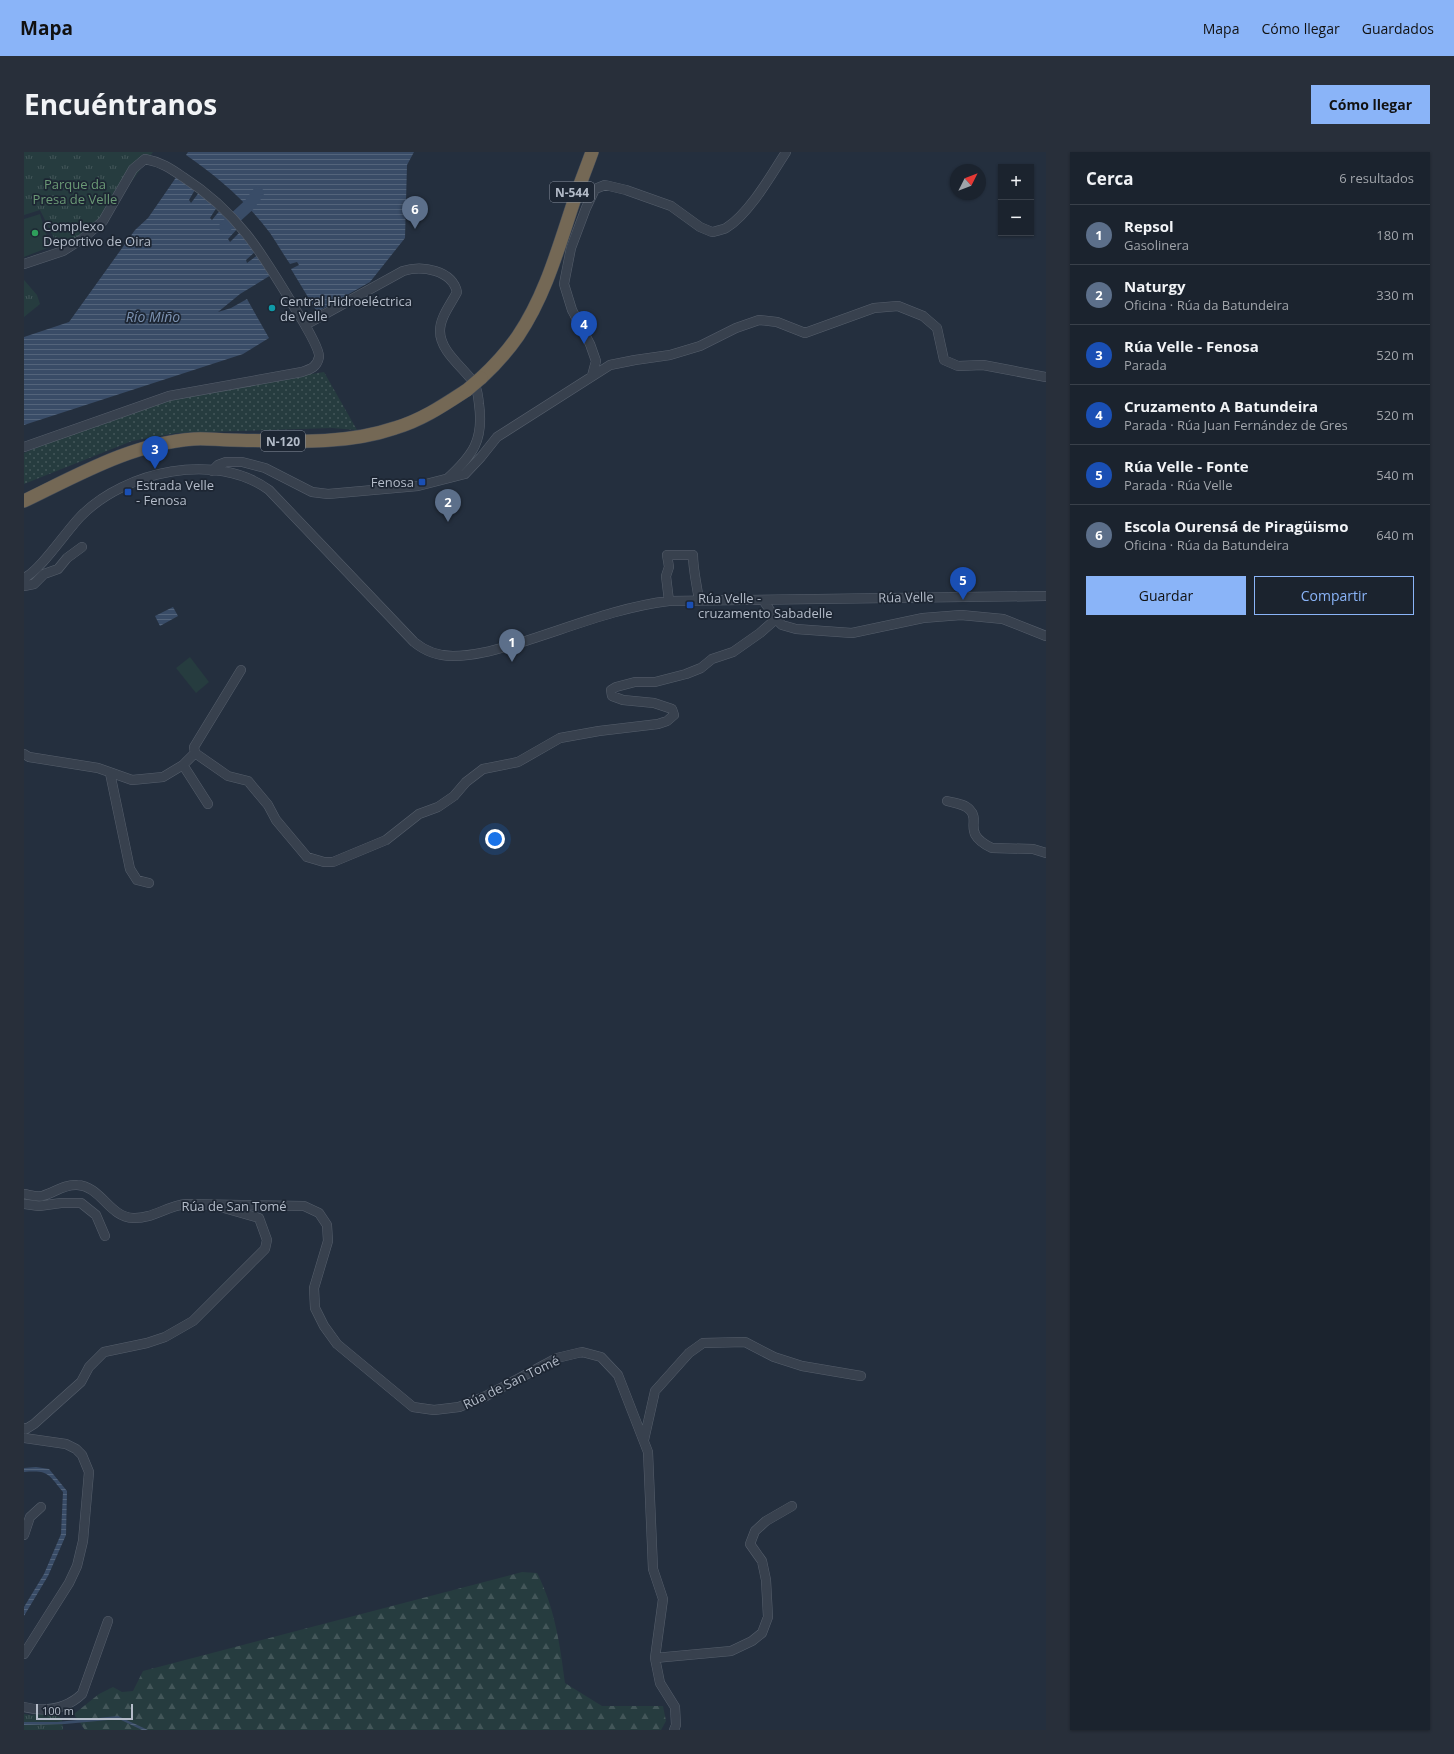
<!DOCTYPE html>
<html lang="es">
<head>
<meta charset="utf-8">
<style>
  :root { --surface:#1b232e; --page:#282f3a; --text:#f1f3f6; --muted:#a0a4aa; --line:#39404a; --accent:#8ab4f8 }
  body { margin:0; font-family:"Open Sans",sans-serif; background:var(--page); color:var(--text) }
  .controls { position:absolute; right:12px; top:12px; display:grid; overflow:hidden; border-radius:0px; box-shadow:0 1px 3px #0004 }
  .controls button { width:36px; height:36px; display:grid; place-items:center; padding:0; border:0; border-bottom:1px solid var(--line); background:var(--surface); color:var(--text); font:20px sans-serif }
  .compass { position:absolute; left:926px; top:12px; width:36px; height:36px; border-radius:50%; background:var(--surface); box-shadow:0 1px 3px #0004; rotate:48deg }
  .scale { position:absolute; left:12px; bottom:10px; width:97px; box-sizing:border-box; padding-left:4px; border:2px solid #b4bcc9; border-top:0; font-size:11px; line-height:14px; white-space:nowrap; color:#b4bcc9; -webkit-text-stroke:3px #1d2633; paint-order:stroke }
  .you { position:absolute; left:471px; top:687px; width:14px; height:14px; margin:-10px; border:3px solid #fff; border-radius:50%; background:#1a73e8; box-shadow:0 0 0 6px #1a73e833 }
  .badge { display:grid; place-items:center; width:26px; height:26px; border-radius:50%; background:var(--accent); color:#fff; font-size:13px; font-weight:700 }
  .pin { position:absolute; translate:-50% -33px; filter:drop-shadow(0 1px 2px #0008) }
  .pin::after { content:''; position:absolute; top:21px; width:14px; height:12px; background:inherit; clip-path:polygon(0 0,100% 0,50% 100%) }
  .list { margin:0; padding:0; list-style:none }
  h2 { display:flex; justify-content:space-between; align-items:center; height:52px; margin:0; padding:0 16px; font-size:17px }
  h2 small { font-size:13px; font-weight:400; color:var(--muted) }
  .list li { display:grid; grid-template-columns:26px 1fr auto; gap:12px; align-items:center; box-sizing:border-box; height:60px; padding:0 16px; border-top:1px solid var(--line) }
  .list b { display:block; font-size:15px; white-space:nowrap }
  .list p { margin:0; font-size:13px; white-space:nowrap; color:var(--muted) }
  .list em { font-size:13px; font-style:normal; color:var(--muted) }
  .actions { display:flex; gap:8px; padding:12px 16px }
  .actions a { flex:1; padding:9px 0; border:1px solid var(--accent); border-radius:0px; text-align:center; font-size:14px; color:var(--accent) }
  .actions .main { background:var(--accent); color:#111 }
  .map { position:relative; flex:none; width:1022px; height:1578px; overflow:hidden; border-radius:0px }
  header { display:flex; align-items:center; gap:24px; box-sizing:border-box; height:56px; padding:0 20px; background:var(--accent); color:#111 }
  header strong { font-size:19px }
  nav { display:flex; gap:22px; margin-inline-start:auto; font-size:14px }
  .intro { display:flex; align-items:center; justify-content:space-between; box-sizing:border-box; height:96px; padding:0 24px }
  h1 { margin:0; font-size:28px }
  .button { padding:10px 18px; border-radius:0px; background:var(--accent); color:#111; font-size:14px; font-weight:700 }
  main { display:flex; gap:24px; padding:0 24px }
  aside { flex:1; background:var(--surface); border-radius:0px; box-shadow:0 1px 3px #0004 }
  .map>svg:first-child { display:block }
  .grass { fill:url(#grass-dots) }
  .forest { fill:url(#forest-firs) }
  .park { fill:url(#park-tufts) }
  .pitch { fill:#263c3f }
  .water { fill:url(#water-rules) }
  .lines { fill:none; stroke-linecap:round; stroke-linejoin:round }
  .river { stroke:#394c67; stroke-width:12 }
  .minor-casing { stroke:#565f6c; stroke-width:10 }
  .highway-casing { stroke:#434c59; stroke-width:14 }
  .minor { stroke:#38414e; stroke-width:9 }
  .highway { stroke:#746855; stroke-width:13 }
  .highway-bridge-casing { stroke:#434c59; stroke-width:14; stroke-linecap:butt }
  .highway-bridge { stroke:#746855; stroke-width:13 }
  .leisure-dot { fill:#2e9e5b; stroke:#1d2633; stroke-width:1.5 }
  .culture-dot { fill:#0f9aa8; stroke:#1d2633; stroke-width:1.5 }
  .transit-dot { fill:#1a4fb4; stroke:#1d2633; stroke-width:1.5 }
  .labels { text-anchor:middle; dominant-baseline:central; stroke-width:3.5; stroke-linejoin:round; paint-order:stroke }
  .shield { fill:#1d2633; stroke:#878f9c; stroke-width:1 }
  .shield-label { font-size:12px; font-weight:bold; fill:#b4bcc9 }
  .park-label { font-size:13px; fill:#6b9a76; stroke:#1d2633 }
  .poi-label { font-size:13px; fill:#b4bcc9; stroke:#1d2633; text-anchor:start }
  .street-label { font-size:13px; fill:#b4bcc9; stroke:#1d2633 }
  .water-label { font-size:14px; font-style:italic; fill:#7c92b1; stroke:#1d2633 }
</style>
</head>
<body>
<header>
<strong>Mapa</strong>
<nav><a>Mapa</a><a>Cómo llegar</a><a>Guardados</a></nav>
</header>
<div class="intro"><h1>Encuéntranos</h1><a class="button">Cómo llegar</a></div>
<main>
<div class="map">
<svg width="1022" height="1578" viewBox="0 0 1022 1578">
  <defs>
    <pattern id="grass-dots" width="8" height="8" patternUnits="userSpaceOnUse"><rect width="8" height="8" fill="#263c3f"/><path d="M2 2h.1M6 6h.1" fill="none" stroke="#435659" stroke-width="1.8" stroke-linecap="round"/></pattern>
    <pattern id="forest-firs" width="22" height="20" patternUnits="userSpaceOnUse"><rect width="22" height="20" fill="#263c3f"/><path d="M5 1l3.5 6h-7zM16 11l3.5 6h-7z" fill="#435659"/></pattern>
    <pattern id="park-tufts" width="24" height="20" patternUnits="userSpaceOnUse"><rect width="24" height="20" fill="#263c3f"/><path d="M3 7l-1-3M5 7V3M7 7l1-3M15 17l-1-3M17 17v-4M19 17l1-3" fill="none" stroke="#435659"/></pattern>
    <pattern id="water-rules" width="6" height="5" patternUnits="userSpaceOnUse"><rect width="6" height="5" fill="#394c67"/><path d="M0 2.5h6" fill="none" stroke="#53647b"/></pattern>
  </defs>
  <rect width="100%" height="100%" fill="#242f3e"/>
  <path class="grass" d="M300 220 333 278 308 276 153 281 108 289 0 332V301L83 265 138 246Z"/>
  <path class="forest" d="M498 1420 513 1421C531 1456 536 1493 541 1531L578 1554H639L642 1569 637 1578H61L50 1562 75 1542 89 1535 98 1540 109 1539 119 1519Z"/>
  <path class="park" d="M0 0H129L79 69 58 87 34 94 16 58 0 63Z
    M0 128 13 143 16 152 0 165Z
    M28 1560 38 1567 39 1578H0V1562L7 1563Z"/>
  <path class="pitch" d="M16 62 26 95 0 105V67Z
    M166 505 185 530 172 541 152 516Z"/>
  <path class="water" d="M164 0H390L383 13 381 86 346 130 293 160 267 117 275 113 273 110 266 112C259 102 253 91 246 81 222 49 194 25 162 3Z
    M153 24 172 36 165 48 167 51 176 39 193 55 186 66 188 68 197 57 214 76 204 87 206 90 217 79 232 99 222 108 223 111 235 102 247 123 216 142 194 160 207 156 223 147 245 186 219 202 0 273V185L45 170 111 78 124 66Z
    M149 455 154 464 136 474 131 464Z
    M12 1315 25 1317 43 1339 42 1383 24 1424 0 1464V1455L20 1422 37 1382 39 1340C24 1322 25 1318 0 1320V1316Z
    M94 1564 124 1578H118L95 1567 41 1572 0 1573V1570H33Z"/>
  <g class="lines">
    <path class="river" d="M201 75 225 53 234 41"/>
    <g class="minor-casing">
      <path id="minor" d="M0 112 39 99 58 87 79 69 109 17 121 7C137 10 146 16 159 25 215 61 239 103 272 158 277 166 296 197 295 205 293 215 287 217 278 220L145 244 0 295
        M281 173 379 119C398 113 428 118 433 140 427 152 416 165 416 179 416 198 436 213 447 227 453 234 454 243 455 252 460 288 449 303 424 326
        M568 224 572 209 566 192 548 158 540 132 547 96 562 56 571 37 581 33 602 38 647 54 676 75 688 80C692 79 698 78 702 76 725 62 748 22 762 0
        M188 319 194 313 202 310H218L241 316 288 340 304 342 394 334 441 322 457 305 473 285 586 213 611 208 646 203 676 194 712 176 735 168 753 170 781 181 850 156 874 154 899 164 913 176 920 208 934 214 959 213 1022 225
        M0 426C16 419 43 378 57 364 101 319 192 299 245 338L390 490C402 500 414 504 429 504 452 504 474 497 495 491 544 476 594 455 645 449L1022 444
        M0 434 10 432 20 422 34 417 43 406 58 395
        M739 448 752 467 758 473 772 477 828 481 899 466 937 463 979 467 1022 484
        M645 449 642 424 645 415 643 403H669C669 418 673 433 675 449
        M171 601 204 624 224 629 244 653 252 668 283 705 300 710H309L362 688 395 662 414 655 430 644 442 630 459 617 494 610 536 586 575 579 634 572 643 569 650 563 648 557 630 551 599 548 588 544 587 538 592 535 611 530H631L662 522 677 516 688 507 709 500 736 481 752 467
        M0 602 5 605 74 616 108 628 139 625 159 613 171 601 170 595 217 518
        M159 613 184 652
        M86 621 106 717 113 728 125 731
        M923 649C931 651 941 652 946 658 957 669 937 681 968 696L1009 697 1022 701
        M0 1042C6 1043 12 1045 18 1044 30 1041 40 1032 53 1033 77 1034 85 1065 109 1066 128 1067 143 1054 162 1052L280 1054 295 1061 303 1073 304 1089 290 1136 291 1156 300 1174 313 1192 389 1255 410 1258 435 1255 462 1244 533 1206 558 1200 577 1205 594 1223 624 1300 629 1417 639 1447 631 1506 636 1531 651 1555 652 1573 650 1578
        M0 1052 15 1054 37 1051H57L72 1063 81 1084
        M0 1276 2 1277 10 1272 57 1230 65 1215 80 1200 123 1191 141 1185 169 1169 241 1097 243 1088 235 1066 200 1056
        M0 1286 42 1292 52 1297 58 1303 65 1320 59 1389 53 1414 45 1431 0 1502
        M620 1288 631 1239 665 1201 679 1191 721 1190 750 1205 778 1214 837 1224
        M0 1383 6 1365 17 1355
        M631 1506 707 1499 728 1489 738 1481 744 1465 742 1428 738 1409 726 1392 731 1379 742 1369 768 1354
        M0 1555C21 1560 42 1557 58 1542L84 1469"/>
    </g>
    <g class="highway-casing">
      <path id="highway" d="M457 226C471 213 483 200 494 184 521 144 534 97 549 52 555 34 562 17 568 0
        M0 349C54 323 109 291 170 287 182 286 194 288 206 288 261 289 318 294 371 276 398 268 420 253 443 238"/>
    </g>
    <use href="#minor" class="minor"/>
    <use href="#highway" class="highway"/>
    <g class="highway-bridge-casing">
      <path id="highway-bridge" d="M443 238 457 226"/>
    </g>
    <use href="#highway-bridge" class="highway-bridge"/>
  </g>
  <circle class="leisure-dot" cx="11" cy="81" r="4"/>
  <circle class="culture-dot" cx="248" cy="156" r="4"/>
  <g class="transit-dot">
    <rect x="394" y="326" width="8" height="8" rx="2"/>
    <rect x="100" y="336" width="8" height="8" rx="2"/>
    <rect x="662" y="449" width="8" height="8" rx="2"/>
  </g>
  <g class="labels">
    <g class="shield">
      <rect x="526" y="30" width="44" height="20" rx="3"/>
      <rect x="237" y="279" width="44" height="20" rx="3"/>
    </g>
    <g class="shield-label">
      <text x="548" y="40">N-544</text>
      <text x="259" y="289">N-120</text>
    </g>
    <g class="park-label">
      <text x="51" y="32">Parque da<tspan x="51" dy="15">Presa de Velle</tspan></text>
    </g>
    <g class="poi-label">
      <text x="19" y="74">Complexo<tspan x="19" dy="15">Deportivo de Oira</tspan></text>
      <text x="256" y="149">Central Hidroeléctrica<tspan x="256" dy="15">de Velle</tspan></text>
      <text x="390" y="330" text-anchor="end">Fenosa</text>
      <text x="112" y="333">Estrada Velle<tspan x="112" dy="15">- Fenosa</tspan></text>
      <text x="674" y="446">Rúa Velle -<tspan x="674" dy="15">cruzamento Sabadelle</tspan></text>
    </g>
    <g class="street-label">
      <text transform="translate(882 445) rotate(-1)">Rúa Velle</text>
      <text x="210" y="1054">Rúa de San Tomé</text>
      <text transform="translate(487 1230) rotate(-26)">Rúa de San Tomé</text>
    </g>
    <g class="water-label">
      <text x="129" y="164">Río Miño</text>
    </g>
  </g>
</svg>
<div class="controls">
<button>+</button>
<button>−</button>
</div>
<svg class="compass" viewBox="-18 -18 36 36"><path d="M0-13l5 13h-10z" fill="#e53935"/><path d="M0 13l5-13h-10z" fill="#a0a4aa"/></svg>
<div class="scale">100 m</div>
<div class="you"></div>
<div class="pin badge" style="left:488px;top:510px;background:#5c6f8a">1</div>
<div class="pin badge" style="left:424px;top:370px;background:#5c6f8a">2</div>
<div class="pin badge" style="left:131px;top:317px;background:#1a4fb4">3</div>
<div class="pin badge" style="left:560px;top:192px;background:#1a4fb4">4</div>
<div class="pin badge" style="left:939px;top:448px;background:#1a4fb4">5</div>
<div class="pin badge" style="left:391px;top:77px;background:#5c6f8a">6</div>
</div>
<aside>
<h2>Cerca<small>6 resultados</small></h2>
<ul class="list">
<li><span class="badge" style="background:#5c6f8a">1</span><div><b>Repsol</b><p>Gasolinera</p></div><em>180 m</em></li>
<li><span class="badge" style="background:#5c6f8a">2</span><div><b>Naturgy</b><p>Oficina · Rúa da Batundeira</p></div><em>330 m</em></li>
<li><span class="badge" style="background:#1a4fb4">3</span><div><b>Rúa Velle - Fenosa</b><p>Parada</p></div><em>520 m</em></li>
<li><span class="badge" style="background:#1a4fb4">4</span><div><b>Cruzamento A Batundeira</b><p>Parada · Rúa Juan Fernández de Gres</p></div><em>520 m</em></li>
<li><span class="badge" style="background:#1a4fb4">5</span><div><b>Rúa Velle - Fonte</b><p>Parada · Rúa Velle</p></div><em>540 m</em></li>
<li><span class="badge" style="background:#5c6f8a">6</span><div><b>Escola Ourensá de Piragüismo</b><p>Oficina · Rúa da Batundeira</p></div><em>640 m</em></li>
</ul>
<div class="actions"><a class="main">Guardar</a><a>Compartir</a></div>
</aside>
</main>
</body>
</html>
